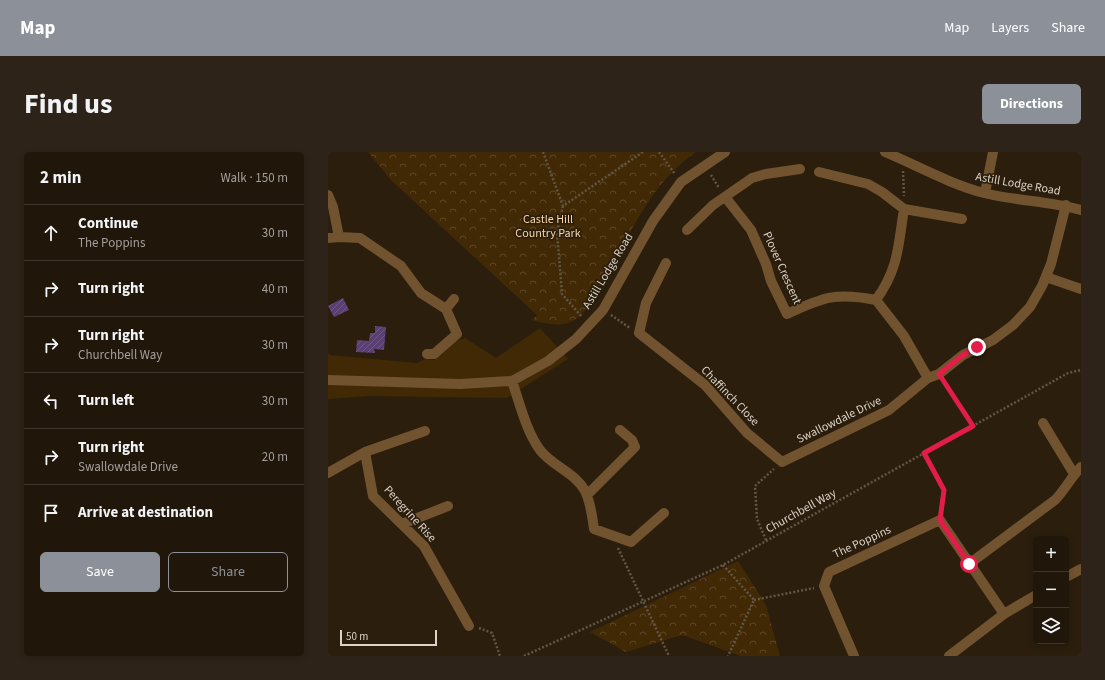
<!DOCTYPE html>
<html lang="en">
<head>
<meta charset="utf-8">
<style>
  :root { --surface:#20160a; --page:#2d2318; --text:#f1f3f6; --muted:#a29f9c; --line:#3d352b; --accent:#8c9099 }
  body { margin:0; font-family:"Source Sans 3",sans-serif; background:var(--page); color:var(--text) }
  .controls { position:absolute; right:12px; bottom:12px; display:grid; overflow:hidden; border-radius:6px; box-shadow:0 2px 6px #0003 }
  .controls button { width:36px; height:36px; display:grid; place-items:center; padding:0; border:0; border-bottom:1px solid var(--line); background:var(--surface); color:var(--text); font:20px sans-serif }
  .scale { position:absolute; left:12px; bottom:10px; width:97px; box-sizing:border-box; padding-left:4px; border:2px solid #dbd2c8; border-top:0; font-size:11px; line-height:14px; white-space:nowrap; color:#dbd2c8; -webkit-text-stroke:3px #2b1e0d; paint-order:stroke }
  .stop { position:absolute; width:12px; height:12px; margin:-9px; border:3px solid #e11d48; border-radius:50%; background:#fff }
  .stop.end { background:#e11d48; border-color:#fff; box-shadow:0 1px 4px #0008 }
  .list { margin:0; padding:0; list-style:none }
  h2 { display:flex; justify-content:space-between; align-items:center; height:52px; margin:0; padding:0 16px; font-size:17px }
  h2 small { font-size:13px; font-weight:400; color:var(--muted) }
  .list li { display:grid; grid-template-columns:26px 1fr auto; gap:12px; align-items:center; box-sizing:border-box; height:56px; padding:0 16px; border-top:1px solid var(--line) }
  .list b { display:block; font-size:15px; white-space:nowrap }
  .list p { margin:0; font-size:13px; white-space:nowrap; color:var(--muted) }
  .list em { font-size:13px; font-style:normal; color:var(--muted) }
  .actions { display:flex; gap:8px; padding:12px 16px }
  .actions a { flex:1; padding:9px 0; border:1px solid var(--accent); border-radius:6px; text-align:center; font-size:14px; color:var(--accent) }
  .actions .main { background:var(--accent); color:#fff }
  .icon { flex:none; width:22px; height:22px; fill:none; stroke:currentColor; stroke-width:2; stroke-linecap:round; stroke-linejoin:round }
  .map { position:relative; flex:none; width:753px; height:504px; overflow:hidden; border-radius:6px }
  header { display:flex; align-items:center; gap:24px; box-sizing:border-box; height:56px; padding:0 20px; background:var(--accent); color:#fff }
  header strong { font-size:19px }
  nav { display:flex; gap:22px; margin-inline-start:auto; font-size:14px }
  .intro { display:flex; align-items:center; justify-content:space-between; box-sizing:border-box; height:96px; padding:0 24px }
  h1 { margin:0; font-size:28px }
  .button { padding:10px 18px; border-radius:6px; background:var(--accent); color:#fff; font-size:14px; font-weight:700 }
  main { display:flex; gap:24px; padding:0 24px }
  aside { flex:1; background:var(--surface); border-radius:6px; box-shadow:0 2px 6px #0003 }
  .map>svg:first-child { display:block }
  .green { fill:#422905 }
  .forest { fill:url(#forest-crowns) }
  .building { fill:url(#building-hatch) }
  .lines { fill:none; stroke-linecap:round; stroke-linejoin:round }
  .path { stroke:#625647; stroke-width:2.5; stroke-dasharray:2 2; stroke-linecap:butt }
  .minor { stroke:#71532f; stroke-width:10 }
  .route { stroke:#e11d48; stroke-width:5 }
  .labels { text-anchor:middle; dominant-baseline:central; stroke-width:3.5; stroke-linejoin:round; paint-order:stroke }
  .street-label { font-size:12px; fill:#dbd2c8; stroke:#2b1e0d }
  .park-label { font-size:12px; fill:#f9d4a9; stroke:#2b1e0d }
</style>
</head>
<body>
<header>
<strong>Map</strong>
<nav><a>Map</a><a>Layers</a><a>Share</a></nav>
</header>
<div class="intro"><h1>Find us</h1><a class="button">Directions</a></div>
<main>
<aside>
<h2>2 min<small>Walk · 150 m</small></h2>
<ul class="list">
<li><svg class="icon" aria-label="ahead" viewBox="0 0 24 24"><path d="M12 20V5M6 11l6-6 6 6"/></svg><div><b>Continue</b><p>The Poppins</p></div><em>30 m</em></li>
<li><svg class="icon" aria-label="right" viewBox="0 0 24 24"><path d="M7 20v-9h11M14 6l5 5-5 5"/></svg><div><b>Turn right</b></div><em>40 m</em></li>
<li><svg class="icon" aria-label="right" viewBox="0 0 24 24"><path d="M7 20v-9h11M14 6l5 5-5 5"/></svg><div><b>Turn right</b><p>Churchbell Way</p></div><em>30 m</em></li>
<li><svg class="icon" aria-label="left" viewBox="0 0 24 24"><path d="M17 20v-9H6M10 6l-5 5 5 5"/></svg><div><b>Turn left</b></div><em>30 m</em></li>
<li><svg class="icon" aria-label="right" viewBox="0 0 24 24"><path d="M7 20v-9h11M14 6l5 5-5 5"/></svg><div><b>Turn right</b><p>Swallowdale Drive</p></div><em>20 m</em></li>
<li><svg class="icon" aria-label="arrive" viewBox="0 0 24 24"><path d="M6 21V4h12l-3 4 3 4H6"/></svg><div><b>Arrive at destination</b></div></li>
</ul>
<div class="actions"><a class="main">Save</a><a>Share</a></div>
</aside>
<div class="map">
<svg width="753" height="504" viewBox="0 0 753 504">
  <defs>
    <pattern id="forest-crowns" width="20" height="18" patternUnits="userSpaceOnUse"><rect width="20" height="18" fill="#422905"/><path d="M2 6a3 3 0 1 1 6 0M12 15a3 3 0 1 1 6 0" fill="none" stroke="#5d4728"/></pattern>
    <pattern id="building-hatch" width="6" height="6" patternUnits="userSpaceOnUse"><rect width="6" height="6" fill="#593f72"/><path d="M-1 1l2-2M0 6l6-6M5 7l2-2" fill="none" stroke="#705a85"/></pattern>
  </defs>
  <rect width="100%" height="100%" fill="#2b1e0d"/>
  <path class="green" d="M212 176 240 207 179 246 41 244 0 247V201L2 203 89 211 97 207 106 208 128 189 137 186 168 206Z"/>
  <path class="forest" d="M40 0H368C318 34 300 91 268 140 263 148 257 162 248 167 235 176 219 172 204 168L209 163 64 29Z
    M410 409 438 453 452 504H413L354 483 298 500 262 480Z"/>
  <path class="building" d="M15 146 21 158 6 165 0 154Z
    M47 174 58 175 56 198 46 197 47 201 28 200 29 188 41 189 42 181H47Z"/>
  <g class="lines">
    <path class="path" d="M215 0 235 54 315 0
      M331 0 347 22
      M575 19 576 44
      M383 23 391 36
      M235 54 229 80 234 142 254 165
      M283 163 302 176
      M617 231 645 274
      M596 301 616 338 613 357
      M438 388 429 367 427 334 446 317
      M290 396 341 504
      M395 413 426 448 400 504
      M426 448 486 436
      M151 476 164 481 172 504
      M196 504 395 413 740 221 753 218"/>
    <path class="minor" d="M557 0C590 14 622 32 656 41 688 49 722 49 753 58
      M491 20 540 32 554 40 576 57 634 67
      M657 41 665 0
      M0 43 5 55 11 85
      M398 46 423 78 438 112 443 129 459 162C495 145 509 140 548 148L576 184 600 226
      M359 78 385 53 424 26 438 22 472 17
      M0 86 11 85 32 86 73 114 93 141 118 157 129 182 106 202H99
      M338 111 318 151 311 181 377 233 419 281 454 310 561 258 600 226 611 222 635 203 665 188 685 173 702 155 714 134 723 112 738 53
      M718 125 753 137
      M548 148C571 116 570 94 576 57
      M118 157 126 147
      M0 228 132 232 184 229 220 209 248 187 275 158 325 69 353 30 397 0
      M184 229C192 252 198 279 212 298 224 314 248 321 257 339 263 351 264 364 266 377L303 390 336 361
      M715 271 746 322
      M37 300 97 279
      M0 321 37 300 45 344 96 394 141 474
      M259 343 307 295 304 288 292 278
      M74 372 120 354
      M641 412 727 348C737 338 743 325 753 315
      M738 425 753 417
      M526 504 496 434 501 420 612 368 676 462
      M621 504 676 462 708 443"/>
  </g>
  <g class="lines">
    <path class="route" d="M641 412 612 368 616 338 596 301 645 274 611 222 635 203 649 195"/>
  </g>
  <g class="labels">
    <g class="street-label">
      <text transform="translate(690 32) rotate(10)">Astill Lodge Road</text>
      <text transform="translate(454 116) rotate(66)">Plover Crescent</text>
      <text transform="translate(280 119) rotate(-59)">Astill Lodge Road</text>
      <text transform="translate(402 244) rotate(46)">Chaffinch Close</text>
      <text transform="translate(511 268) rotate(-26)">Swallowdale Drive</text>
      <text transform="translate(473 359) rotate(-29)">Churchbell Way</text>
      <text transform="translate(82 362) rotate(48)">Peregrine Rise</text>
      <text transform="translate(534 390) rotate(-25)">The Poppins</text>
    </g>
    <g class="park-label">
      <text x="220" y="67">Castle Hill<tspan x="220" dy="14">Country Park</tspan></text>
    </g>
  </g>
</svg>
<div class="controls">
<button>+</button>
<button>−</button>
<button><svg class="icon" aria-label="layers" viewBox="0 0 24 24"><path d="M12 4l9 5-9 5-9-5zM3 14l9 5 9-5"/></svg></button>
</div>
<div class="scale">50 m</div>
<div class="stop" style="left:641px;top:412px"></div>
<div class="stop end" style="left:649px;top:195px"></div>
</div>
</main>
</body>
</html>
